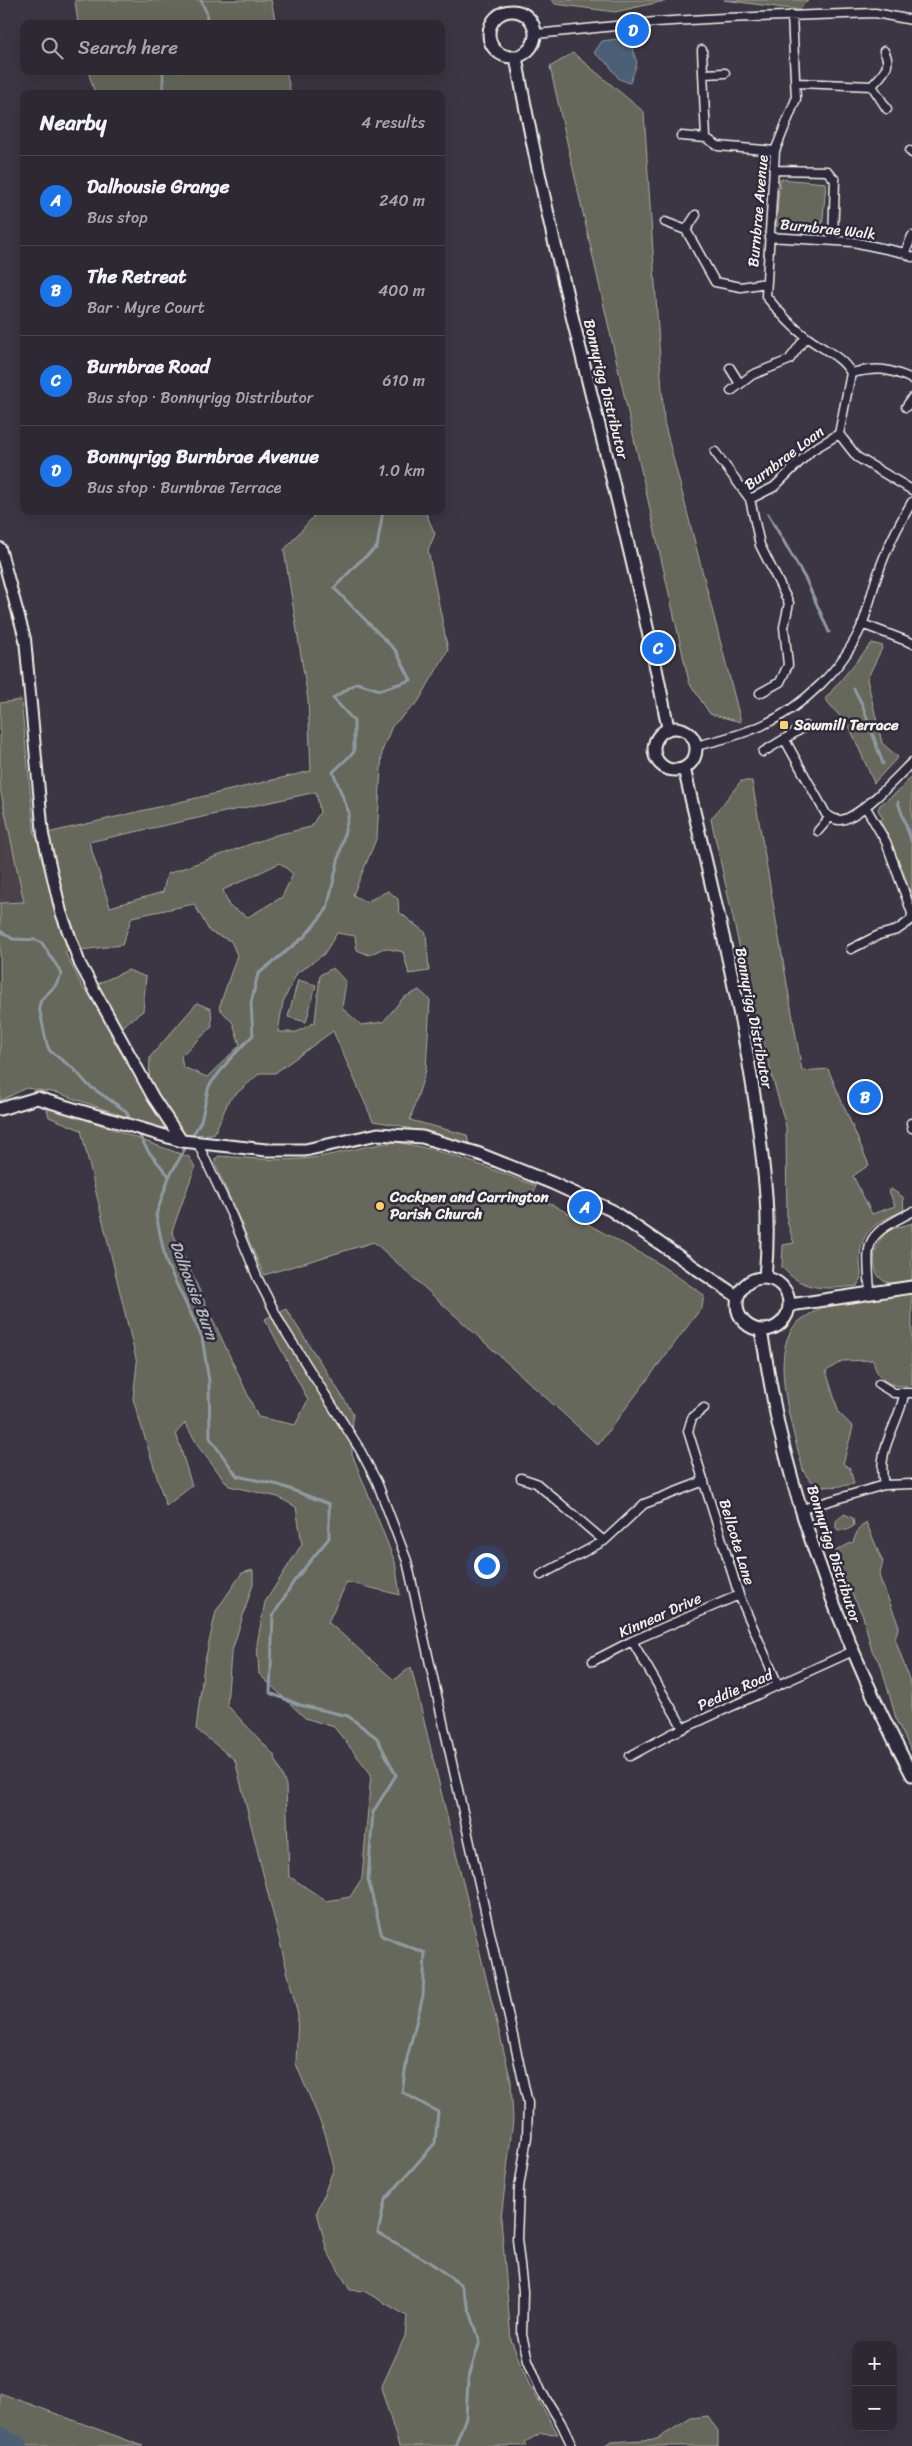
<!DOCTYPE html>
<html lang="en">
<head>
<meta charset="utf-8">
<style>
  :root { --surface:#2d2832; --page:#39343e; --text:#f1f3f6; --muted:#a7a6ac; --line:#48444d; --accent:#1a73e8 }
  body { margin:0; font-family:Sriracha,sans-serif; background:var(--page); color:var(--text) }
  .controls { position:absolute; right:15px; bottom:15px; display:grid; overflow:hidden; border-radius:10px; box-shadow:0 5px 20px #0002 }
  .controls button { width:45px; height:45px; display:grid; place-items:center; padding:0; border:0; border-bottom:1px solid var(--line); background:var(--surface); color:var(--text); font:25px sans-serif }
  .you { position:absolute; left:486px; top:1565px; width:18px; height:18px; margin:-12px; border:4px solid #fff; border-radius:50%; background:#1a73e8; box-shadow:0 0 0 8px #1a73e833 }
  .badge { display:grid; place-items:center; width:32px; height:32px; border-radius:50%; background:var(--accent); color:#fff; font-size:16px; font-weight:700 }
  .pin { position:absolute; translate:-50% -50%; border:2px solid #fff; box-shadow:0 1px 5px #0006 }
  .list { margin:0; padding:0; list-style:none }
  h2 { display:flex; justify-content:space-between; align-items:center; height:65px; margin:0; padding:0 20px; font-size:21px }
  h2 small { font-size:16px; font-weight:400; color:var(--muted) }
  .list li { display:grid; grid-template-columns:32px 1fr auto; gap:15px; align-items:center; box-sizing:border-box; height:90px; padding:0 20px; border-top:1px solid var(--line) }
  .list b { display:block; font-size:19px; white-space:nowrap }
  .list p { margin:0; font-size:16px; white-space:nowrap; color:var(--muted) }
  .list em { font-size:16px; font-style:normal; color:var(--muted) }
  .icon { flex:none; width:28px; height:28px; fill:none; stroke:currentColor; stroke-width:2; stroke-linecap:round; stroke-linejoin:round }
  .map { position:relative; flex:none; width:912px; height:2446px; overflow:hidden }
  .search { position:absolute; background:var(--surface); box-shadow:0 5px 20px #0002; left:20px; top:20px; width:425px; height:55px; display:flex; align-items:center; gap:12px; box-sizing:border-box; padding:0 18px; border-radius:10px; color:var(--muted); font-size:19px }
  .panel { position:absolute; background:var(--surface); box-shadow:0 5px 20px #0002; left:20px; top:90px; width:425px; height:425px; border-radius:10px }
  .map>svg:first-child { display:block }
  .built { fill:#4b424a }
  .green { fill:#65685a; stroke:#acaca1; fill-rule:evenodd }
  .water { fill:#4b6076; stroke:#8f9aa4 }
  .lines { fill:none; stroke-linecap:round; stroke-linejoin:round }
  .stream { stroke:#8f9aa4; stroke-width:3 }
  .river { stroke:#4b6076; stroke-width:19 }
  .minor-casing { stroke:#f4f1e8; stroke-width:11 }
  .tertiary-casing { stroke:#f4f1e8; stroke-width:14 }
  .secondary-casing { stroke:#f4f1e8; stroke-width:15 }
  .minor { stroke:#2f2a3d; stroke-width:8 }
  .tertiary { stroke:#2f2a3d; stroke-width:10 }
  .secondary { stroke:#2f2a3d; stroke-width:11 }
  .poi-dot { fill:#ffd166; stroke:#2f2a3d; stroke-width:2 }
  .labels { text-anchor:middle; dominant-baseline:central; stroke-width:5; stroke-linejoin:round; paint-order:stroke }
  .street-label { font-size:15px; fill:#f4f1e8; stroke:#2f2a3d }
  .poi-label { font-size:15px; font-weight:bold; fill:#f4f1e8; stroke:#2f2a3d; text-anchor:start }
  .water-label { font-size:16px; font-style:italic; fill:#b0b7ba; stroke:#2f2a3d }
</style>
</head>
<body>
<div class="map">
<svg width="912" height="2446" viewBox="0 0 912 2446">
  <rect width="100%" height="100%" fill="#3c3543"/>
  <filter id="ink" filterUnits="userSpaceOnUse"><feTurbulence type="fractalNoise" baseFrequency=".02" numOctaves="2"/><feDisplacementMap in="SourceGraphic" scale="10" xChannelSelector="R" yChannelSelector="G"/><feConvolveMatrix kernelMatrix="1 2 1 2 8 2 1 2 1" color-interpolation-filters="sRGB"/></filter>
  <g filter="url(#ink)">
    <path class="built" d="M0 788 24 902 0 903Z"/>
    <path class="green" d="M75 0H271L276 24H78Z
      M551 0H669L615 12 555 4Z
      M724 0H809L799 10Z
      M573 53 644 112 664 422 741 722 710 714 689 682 550 67Z
      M88 71H286L291 94H95Z
      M780 179 826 183 822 230 776 226Z
      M312 511H425L435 534 428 550 448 650 418 702 392 726 382 751 377 837 353 895 366 902 388 891 398 899 399 912 426 933 429 971 409 974 403 952 384 948 369 955 357 950 355 936 337 933 324 954 297 973 283 1002 278 1032H297L315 1022 320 975 333 968 346 982 342 1008 361 1025 383 1022 403 998 419 990 430 1000 426 1070 410 1120 467 1135 469 1145 397 1125 373 1121 333 1031 275 1073H260L229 1100 214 1134 185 1135 149 1084 150 1057 197 1003 211 1009 212 1027 181 1056 183 1067 207 1077 240 1045 233 1023 219 1008 237 955 231 941 210 932 194 904 132 917 122 945 65 952 84 990 128 970 146 977 143 1011 110 1035 165 1124 163 1130 58 1093 26 1088 0 1101V903L24 902 0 788V703L21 700 35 836 311 771 308 699 284 550 313 517ZM316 792 320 812 311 827 276 835 167 874 163 892 110 907 89 842ZM280 863 293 874 282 897 248 917 229 906 223 890Z
      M872 643 883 646 867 679 882 743 898 757 874 783 850 728 825 699Z
      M912 776V897L902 868 880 820 883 818 878 810 880 805 901 789Z
      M741 781H752L802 1071 828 1069 869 1165 853 1176 872 1214 895 1206 889 1191 891 1189 903 1197 904 1210C879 1222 860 1228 860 1260 860 1273 864 1273 857 1286 827 1289 803 1292 782 1267L783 1245 794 1243 787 1221 786 1127 750 995 711 819Z
      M298 980 316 985 306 1022 288 1017Z
      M54 1108 189 1157 195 1167 172 1231 258 1417 295 1425 308 1400 265 1319 286 1309 353 1413 352 1454 395 1562 400 1595 347 1582 328 1622 394 1680 411 1667 511 2081 513 2120 501 2218 511 2340 529 2384 558 2434 541 2433 525 2442 527 2446H399L381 2388 405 2336 407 2316 364 2291 350 2290 327 2251 317 2212 334 2168 325 2133 296 2064 298 2015 235 1760 196 1729 204 1665 216 1611 242 1573 253 1570V1584L231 1654 227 1705 274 1755 286 1785 289 1876 326 1901 350 1897 362 1878 371 1774 334 1727 305 1718 259 1674 257 1644 265 1602 302 1544 296 1507 278 1497 229 1486 200 1449 185 1423 176 1433 192 1486 166 1506 133 1399 137 1363 81 1130 49 1117 47 1109Z
      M396 1142C445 1150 489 1168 536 1186L533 1194 653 1260 704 1295 702 1307 598 1445 374 1242 264 1275 215 1164V1159L219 1156C250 1158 281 1162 312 1158 341 1154 365 1145 396 1142Z
      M912 1223V1281C905 1282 895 1285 888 1283 868 1276 872 1245 886 1233 892 1228 904 1226 912 1223Z
      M912 1292V1385C892 1389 877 1381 873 1360L842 1361 826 1371 839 1413 853 1427 843 1464 850 1468 854 1484C833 1487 814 1492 803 1470 794 1433 768 1356 795 1325 803 1316 817 1312 826 1303Z
      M844 1514 853 1518 854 1526 847 1530H838L836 1528V1521Z
      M866 1522 883 1562 879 1576 899 1626 895 1638 912 1688V1752L897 1722 881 1665 872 1651 863 1616 833 1556 837 1550 853 1542 858 1530Z
      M0 2393 143 2446H0Z
      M708 2416 718 2431V2446H605L611 2442 657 2439 691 2418Z"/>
    <path class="water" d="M617 39 631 44 637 63 630 83 619 79 608 64 594 53 602 41Z"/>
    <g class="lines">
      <path class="stream" d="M201 0 207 14 206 24
        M163 94V71
        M768 514 806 580 829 632
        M854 689 862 704 883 764
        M898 802 912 843
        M0 931 13 939 36 940 42 943 62 974 55 986 41 1000 39 1007 47 1045 50 1051 74 1069 88 1085 126 1111 132 1123
        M137 1131 148 1151 169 1176
        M190 1140 201 1121 209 1086 229 1060 253 1035 251 1003 258 974 305 936 327 909 349 813 333 772 354 752V721L333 698 357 683 380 690 411 680 396 651 334 588 358 563 377 547 383 511
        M187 1145 169 1177 156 1215 166 1262 202 1337 209 1381 210 1438 237 1476 279 1485 329 1504V1538L294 1581 273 1616 270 1693 300 1705 348 1716 377 1738 396 1775 373 1812 368 1879 382 1936 425 1953 423 1996 407 2058 402 2092 438 2112 435 2143 385 2200 378 2233 428 2261 461 2285 480 2341 468 2380 466 2417 455 2446"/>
      <path class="river" d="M0 2436 18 2446"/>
      <g class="minor-casing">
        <path id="minor" d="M792 15 796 99 775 151 766 296C778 311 790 325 805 336 821 349 841 355 851 373L839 434 857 457 912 490
          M536 34 655 22 724 18 875 13 912 20
          M702 50 706 138 718 146 775 151
          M704 74 725 73
          M797 83 872 86C882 74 893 67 884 51
          M872 86 887 109
          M681 136 706 138
          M910 151 912 153
          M774 170 827 171 835 180 833 240
          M665 222 686 230 715 282 741 287 766 283
          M686 230 696 215
          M769 237 853 242 905 253 912 257
          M905 253 912 236
          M730 368 740 384
          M851 373C878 367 887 368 912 379
          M731 391 752 375 789 360 806 337
          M906 407 912 398
          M715 452 750 499
          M862 624 912 643
          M760 693 780 682 788 665 784 627 789 603 760 545 750 499 774 487 812 450 839 434
          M785 740 826 814C830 817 835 820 840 820 859 819 898 776 912 762
          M695 746C717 741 740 735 761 726 803 707 844 668 862 625 869 608 872 589 879 571 887 547 899 524 912 502
          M763 752 806 726
          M818 831 830 817
          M851 949 879 935 897 930 911 920 912 913 886 842 865 806
          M911 1123 912 1128
          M198 1144 233 1218 258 1279 282 1326 359 1448 377 1482 407 1561 528 2103 527 2137 519 2188 517 2239 523 2291 522 2335 528 2360 541 2391 561 2423 572 2446
          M870 1293C867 1240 862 1237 912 1212
          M879 1384 894 1393H912
          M704 1408 692 1418 688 1431 739 1595 778 1685
          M521 1478 536 1483 604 1541
          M884 1485C876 1448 897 1429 904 1395
          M802 1509 884 1485 912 1484
          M541 1575 604 1541 644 1504 704 1481
          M632 1641 683 1728
          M593 1661 632 1641 739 1595
          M630 1756 671 1734 853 1651"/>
      </g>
      <g class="tertiary-casing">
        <path id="tertiary" d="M0 548 25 639 43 835 61 912 80 964 153 1097 182 1141"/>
      </g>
      <g class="secondary-casing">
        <path id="secondary" d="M489 34a23 23 0 1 1 46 0a23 23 0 1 1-46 0Z
          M516 57C556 283 625 503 668 728
          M654 749a21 21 0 1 1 42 0a21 21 0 1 1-42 0Z
          M684 768C710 881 739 993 756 1108 764 1169 771 1216 765 1278
          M0 1109 37 1098 182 1141 266 1150H305L378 1134 422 1137 477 1153 552 1183 611 1210 738 1297
          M737 1304a26 26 0 1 1 52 0a26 26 0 1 1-52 0Z
          M790 1305 912 1287
          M761 1331C767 1363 772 1396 779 1428 807 1547 855 1666 912 1775"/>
      </g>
      <use href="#minor" class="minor"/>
      <use href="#tertiary" class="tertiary"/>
      <use href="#secondary" class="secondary"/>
    </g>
  </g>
  <g class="poi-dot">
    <rect x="779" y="720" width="10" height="10" rx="2.5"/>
    <circle cx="380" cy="1206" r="5"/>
  </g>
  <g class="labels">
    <g class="street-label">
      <text transform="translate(758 211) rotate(-85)">Burnbrae Avenue</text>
      <text transform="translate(828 229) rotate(6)">Burnbrae Walk</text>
      <text transform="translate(606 389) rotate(76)">Bonnyrigg Distributor</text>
      <text transform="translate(784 458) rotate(-37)">Burnbrae Loan</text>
      <text transform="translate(754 1018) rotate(79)">Bonnyrigg Distributor</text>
      <text transform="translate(737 1542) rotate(73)">Bellcote Lane</text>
      <text transform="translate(834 1554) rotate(72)">Bonnyrigg Distributor</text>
      <text transform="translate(660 1615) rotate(-24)">Kinnear Drive</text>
      <text transform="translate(735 1690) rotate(-24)">Peddie Road</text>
    </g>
    <g class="poi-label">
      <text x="794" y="725">Sawmill Terrace</text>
      <text x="390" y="1197">Cockpen and Carrington<tspan x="390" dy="17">Parish Church</tspan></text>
    </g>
    <g class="water-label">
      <text transform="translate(194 1290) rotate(69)">Dalhousie Burn</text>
    </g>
  </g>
</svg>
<div class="controls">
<button>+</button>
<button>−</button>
</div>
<div class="you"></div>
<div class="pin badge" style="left:585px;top:1207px">A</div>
<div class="pin badge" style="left:865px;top:1097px">B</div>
<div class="pin badge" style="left:658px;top:648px">C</div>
<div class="pin badge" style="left:633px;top:30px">D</div>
<div class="search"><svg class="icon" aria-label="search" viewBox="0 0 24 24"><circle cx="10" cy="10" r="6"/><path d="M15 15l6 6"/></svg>Search here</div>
<section class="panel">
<h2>Nearby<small>4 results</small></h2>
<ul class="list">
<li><span class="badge">A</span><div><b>Dalhousie Grange</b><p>Bus stop</p></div><em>240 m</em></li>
<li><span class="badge">B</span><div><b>The Retreat</b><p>Bar · Myre Court</p></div><em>400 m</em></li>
<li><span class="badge">C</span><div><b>Burnbrae Road</b><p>Bus stop · Bonnyrigg Distributor</p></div><em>610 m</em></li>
<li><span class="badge">D</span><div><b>Bonnyrigg Burnbrae Avenue</b><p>Bus stop · Burnbrae Terrace</p></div><em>1.0 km</em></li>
</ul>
</section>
</div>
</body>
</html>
